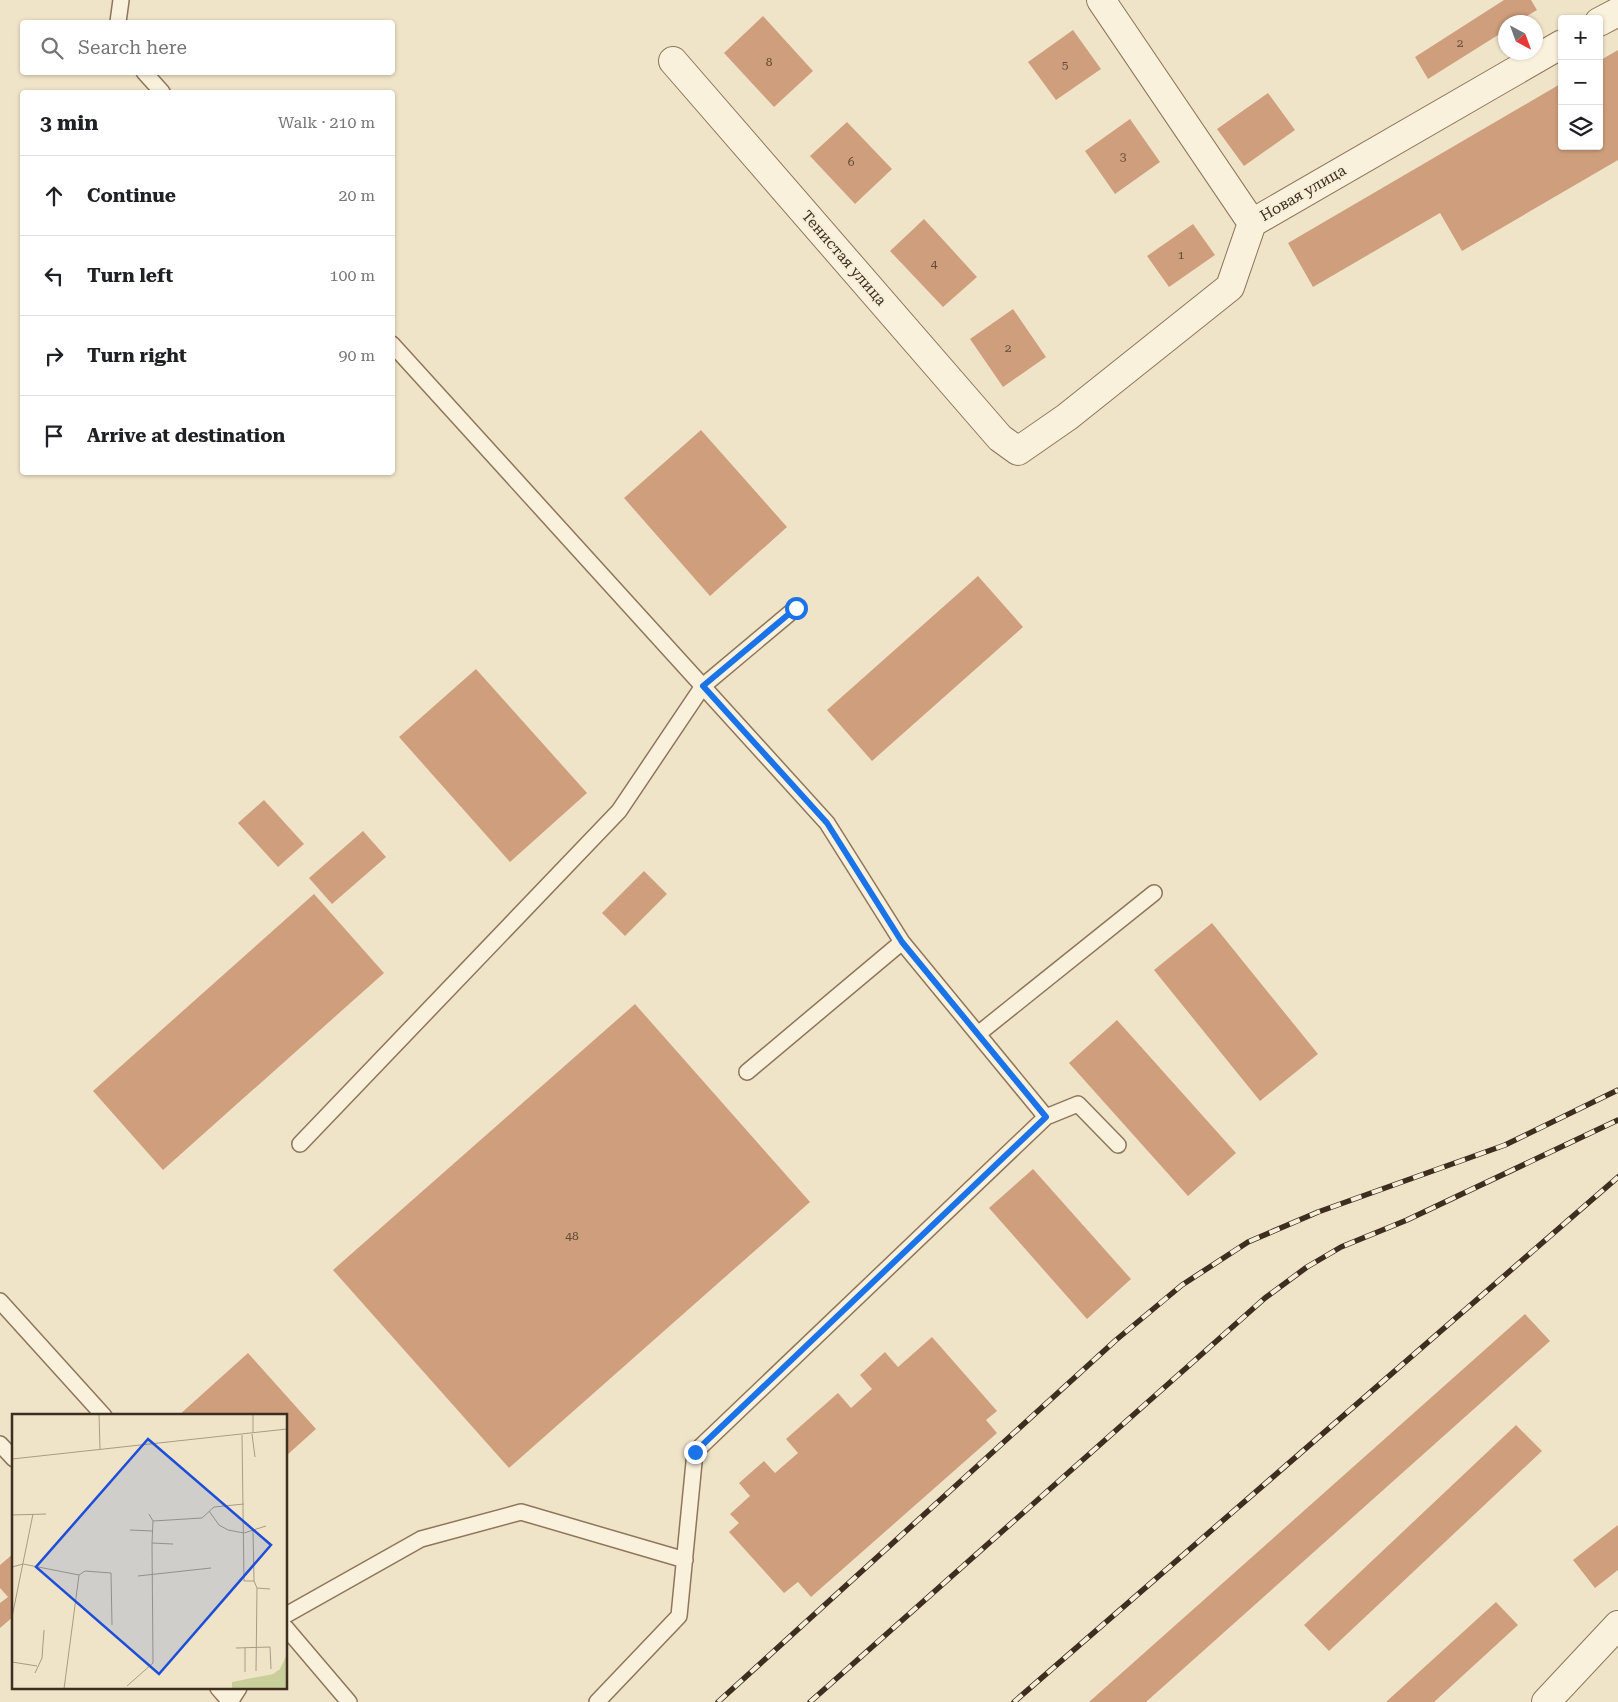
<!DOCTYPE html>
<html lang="en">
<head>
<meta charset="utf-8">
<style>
  :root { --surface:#fff; --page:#f2f2f2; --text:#202124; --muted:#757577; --line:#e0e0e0 }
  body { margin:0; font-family:"Roboto Serif",serif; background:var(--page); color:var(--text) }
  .controls { position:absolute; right:15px; top:15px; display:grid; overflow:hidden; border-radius:5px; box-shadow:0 1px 4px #0004 }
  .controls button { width:45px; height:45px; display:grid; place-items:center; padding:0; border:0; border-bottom:1px solid var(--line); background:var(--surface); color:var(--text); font:25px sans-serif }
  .compass { position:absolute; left:1498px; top:15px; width:45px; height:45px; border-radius:50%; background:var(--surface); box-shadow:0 1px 4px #0004; rotate:139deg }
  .stop { position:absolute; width:15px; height:15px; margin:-11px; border:4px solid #1a73e8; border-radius:50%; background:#fff }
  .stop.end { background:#1a73e8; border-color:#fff; box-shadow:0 1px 5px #0008 }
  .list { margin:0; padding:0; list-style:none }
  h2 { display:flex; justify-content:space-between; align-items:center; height:65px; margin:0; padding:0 20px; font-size:21px }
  h2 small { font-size:16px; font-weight:400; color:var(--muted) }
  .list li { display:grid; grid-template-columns:32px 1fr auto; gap:15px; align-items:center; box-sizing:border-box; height:80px; padding:0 20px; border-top:1px solid var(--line) }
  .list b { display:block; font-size:19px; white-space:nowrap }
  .list em { font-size:16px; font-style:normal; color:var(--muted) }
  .icon { flex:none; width:28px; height:28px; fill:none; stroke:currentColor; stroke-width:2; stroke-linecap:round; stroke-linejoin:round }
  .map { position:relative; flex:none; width:1618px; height:1702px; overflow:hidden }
  .search { position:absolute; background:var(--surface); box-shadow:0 1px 4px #0004; left:20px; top:20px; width:375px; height:55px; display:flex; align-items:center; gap:12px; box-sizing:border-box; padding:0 18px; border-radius:5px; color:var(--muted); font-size:19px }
  .panel { position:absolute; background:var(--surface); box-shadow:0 1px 4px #0004; left:20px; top:90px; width:375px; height:385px; border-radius:5px }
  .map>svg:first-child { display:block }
  .building { fill:#cf9f7d }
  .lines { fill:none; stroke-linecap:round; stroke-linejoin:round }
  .service-casing { stroke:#8d765c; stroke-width:18 }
  .minor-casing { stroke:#8d765c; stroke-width:30 }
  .service { stroke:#faf1dc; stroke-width:15 }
  .minor { stroke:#faf1dc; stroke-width:28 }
  .rail-casing { stroke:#3d2e20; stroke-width:5.5 }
  .rail { stroke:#f7eed8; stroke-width:4; stroke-dasharray:11; stroke-linecap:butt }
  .route { stroke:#1a73e8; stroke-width:6 }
  .labels { text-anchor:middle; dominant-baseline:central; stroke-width:4.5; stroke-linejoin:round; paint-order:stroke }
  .number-label { font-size:12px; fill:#624a37 }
  .street-label { font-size:15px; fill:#3d2e20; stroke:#f7eed8 }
  .inset-road { fill:none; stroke:#a89b85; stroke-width:1 }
  .view { fill:#1d4ed8; fill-opacity:0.15; stroke:#1d4ed8; stroke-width:2.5 }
  .inset-edge { fill:none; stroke:#3d2e20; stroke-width:2.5 }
</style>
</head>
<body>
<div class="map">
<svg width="1618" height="1702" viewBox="0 0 1618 1702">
  <rect width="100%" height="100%" fill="#f0e4c8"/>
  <path class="building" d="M1504 0H1531L1537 10 1517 22H1506V30L1428 79 1415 57Z
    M763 16 813 71 774 107 724 53Z
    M1073 30 1101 69 1056 100 1028 62Z
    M1618 50V160L1462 251 1440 213 1313 287 1288 243 1562 83V146H1599V61Z
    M1268 93 1295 130 1244 166 1217 129Z
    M1130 119 1160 162 1115 194 1085 151Z
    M847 122 892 169 855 204 810 156Z
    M924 219 977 277 943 307 890 251Z
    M1193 224 1215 255 1169 287 1147 256Z
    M1013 309 1046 357 1003 387 970 339Z
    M701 430 787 527 710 596 624 498Z
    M978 576 1023 627 872 761 827 710Z
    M476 669 587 793 510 862 399 737Z
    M264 800 304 844 278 867 238 823Z
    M363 831 386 857 332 904 309 878Z
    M644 871 667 894 625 936 602 913Z
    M314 894 384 973 163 1170 93 1091Z
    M1212 923 1318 1054 1260 1101 1154 970Z
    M635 1004 810 1202 509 1468 333 1270Z
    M1117 1020 1236 1153 1188 1196 1069 1063Z
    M1033 1169 1131 1279 1087 1319 989 1208Z
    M1525 1314 1550 1341 1146 1702H1089Z
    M932 1337 997 1411 986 1420 997 1433 811 1597 798 1582 784 1593 729 1532 739 1523 730 1514 750 1496 739 1483 764 1461 775 1473 798 1453 786 1439 838 1393 851 1408 872 1389 860 1375 885 1352 898 1367Z
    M248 1353 316 1429 286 1456V1416H178Z
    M1516 1425 1542 1451 1329 1651 1304 1625Z
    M1618 1525V1570L1595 1588 1573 1560Z
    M14 1553V1616L0 1628V1603L8 1597 0 1588V1565Z
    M1496 1602 1518 1625 1434 1702H1386Z"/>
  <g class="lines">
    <g class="service-casing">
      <path id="service" d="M118 22 121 0
        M144 72 162 92
        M392 344 827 823 902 942
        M978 1034 1154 893
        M747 1072 902 942 1046 1117
        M300 1144 619 811 703 686 796 608
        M0 1301 104 1416
        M0 1444 14 1459
        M286 1615 421 1539 521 1512 685 1560
        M286 1628 349 1702
        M218 1688 230 1702 239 1688
        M597 1702 679 1616 695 1452 1046 1117 1078 1104 1118 1145"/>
    </g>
    <g class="minor-casing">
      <path id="minor" d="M1101 0 1252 223
        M1599 22 1618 12
        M673 61 1000 438 1018 451 1067 417 1230 287 1252 223
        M1252 223 1562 44
        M1546 1702 1618 1625"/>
    </g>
    <use href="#service" class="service"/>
    <use href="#minor" class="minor"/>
    <g class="rail-casing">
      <path id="rail" d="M718 1702 1116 1340 1182 1285 1248 1242 1318 1212 1505 1145 1618 1090
        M810 1702 1265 1298 1307 1267 1341 1247 1407 1220 1618 1120
        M1014 1702 1618 1177"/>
    </g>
    <use href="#rail" class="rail"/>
  </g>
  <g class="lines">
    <path class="route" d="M695 1452 1046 1117 902 942 827 823 703 686 796 608"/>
  </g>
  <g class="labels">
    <g class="number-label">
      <text x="1460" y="43">2</text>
      <text x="769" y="62">8</text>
      <text x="1065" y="65">5</text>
      <text x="1123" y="157">3</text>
      <text x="851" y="162">6</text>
      <text x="1181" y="255">1</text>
      <text x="934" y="264">4</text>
      <text x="1008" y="348">2</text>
      <text x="572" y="1236">48</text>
    </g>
    <g class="street-label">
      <text transform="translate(1303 193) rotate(-30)">Новая улица</text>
      <text transform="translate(844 258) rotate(49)">Тенистая улица</text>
    </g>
  </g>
  <g transform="translate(12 1414)">
    <rect width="275" height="275" fill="#f0e4c8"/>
    <path d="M275 240V275H220V268L261 260 268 255Z" fill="#c9cf9b"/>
    <path class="inset-road" d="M87 0 88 35M241 0V19M240 20 243 43M230 21 232 167H242M0 45 275 15M197 97 207 111 216 116 232 119 254 112M137 100 141 107 190 104 202 93 232 90M0 101 34 100M141 107 140 129 161 130M118 116 141 117M241 116 242 167 245 174 258 175M0 153 11 150 67 161M67 161 73 157 99 159 100 211M126 162 199 154M0 203 21 100M224 234 258 233 259 255M233 234V258M0 248 25 252M244 257 245 174M23 259 30 244 32 216M115 272 141 249 140 129M52 275 67 161"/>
    <path class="view" d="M136 25 259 131 147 260 24 153Z"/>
    <rect width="275" height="275" class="inset-edge"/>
  </g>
</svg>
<div class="controls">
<button>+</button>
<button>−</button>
<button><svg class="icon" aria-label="layers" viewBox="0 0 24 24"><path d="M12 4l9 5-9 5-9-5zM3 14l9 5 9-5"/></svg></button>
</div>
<svg class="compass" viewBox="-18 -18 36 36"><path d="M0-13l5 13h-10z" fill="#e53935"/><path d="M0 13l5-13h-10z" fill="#757577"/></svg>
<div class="stop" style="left:796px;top:608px"></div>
<div class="stop end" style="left:695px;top:1452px"></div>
<div class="search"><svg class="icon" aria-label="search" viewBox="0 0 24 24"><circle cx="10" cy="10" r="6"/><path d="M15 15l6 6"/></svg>Search here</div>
<section class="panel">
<h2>3 min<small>Walk · 210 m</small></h2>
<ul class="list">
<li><svg class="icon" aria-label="ahead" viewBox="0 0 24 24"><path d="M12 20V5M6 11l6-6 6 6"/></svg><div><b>Continue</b></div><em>20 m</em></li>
<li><svg class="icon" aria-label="left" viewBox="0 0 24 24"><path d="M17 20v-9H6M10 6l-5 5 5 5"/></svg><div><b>Turn left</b></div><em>100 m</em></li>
<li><svg class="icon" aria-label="right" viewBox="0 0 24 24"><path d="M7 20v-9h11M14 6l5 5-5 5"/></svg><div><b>Turn right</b></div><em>90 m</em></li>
<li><svg class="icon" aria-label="arrive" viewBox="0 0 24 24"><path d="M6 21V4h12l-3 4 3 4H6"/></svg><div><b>Arrive at destination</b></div></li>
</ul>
</section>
</div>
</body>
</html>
